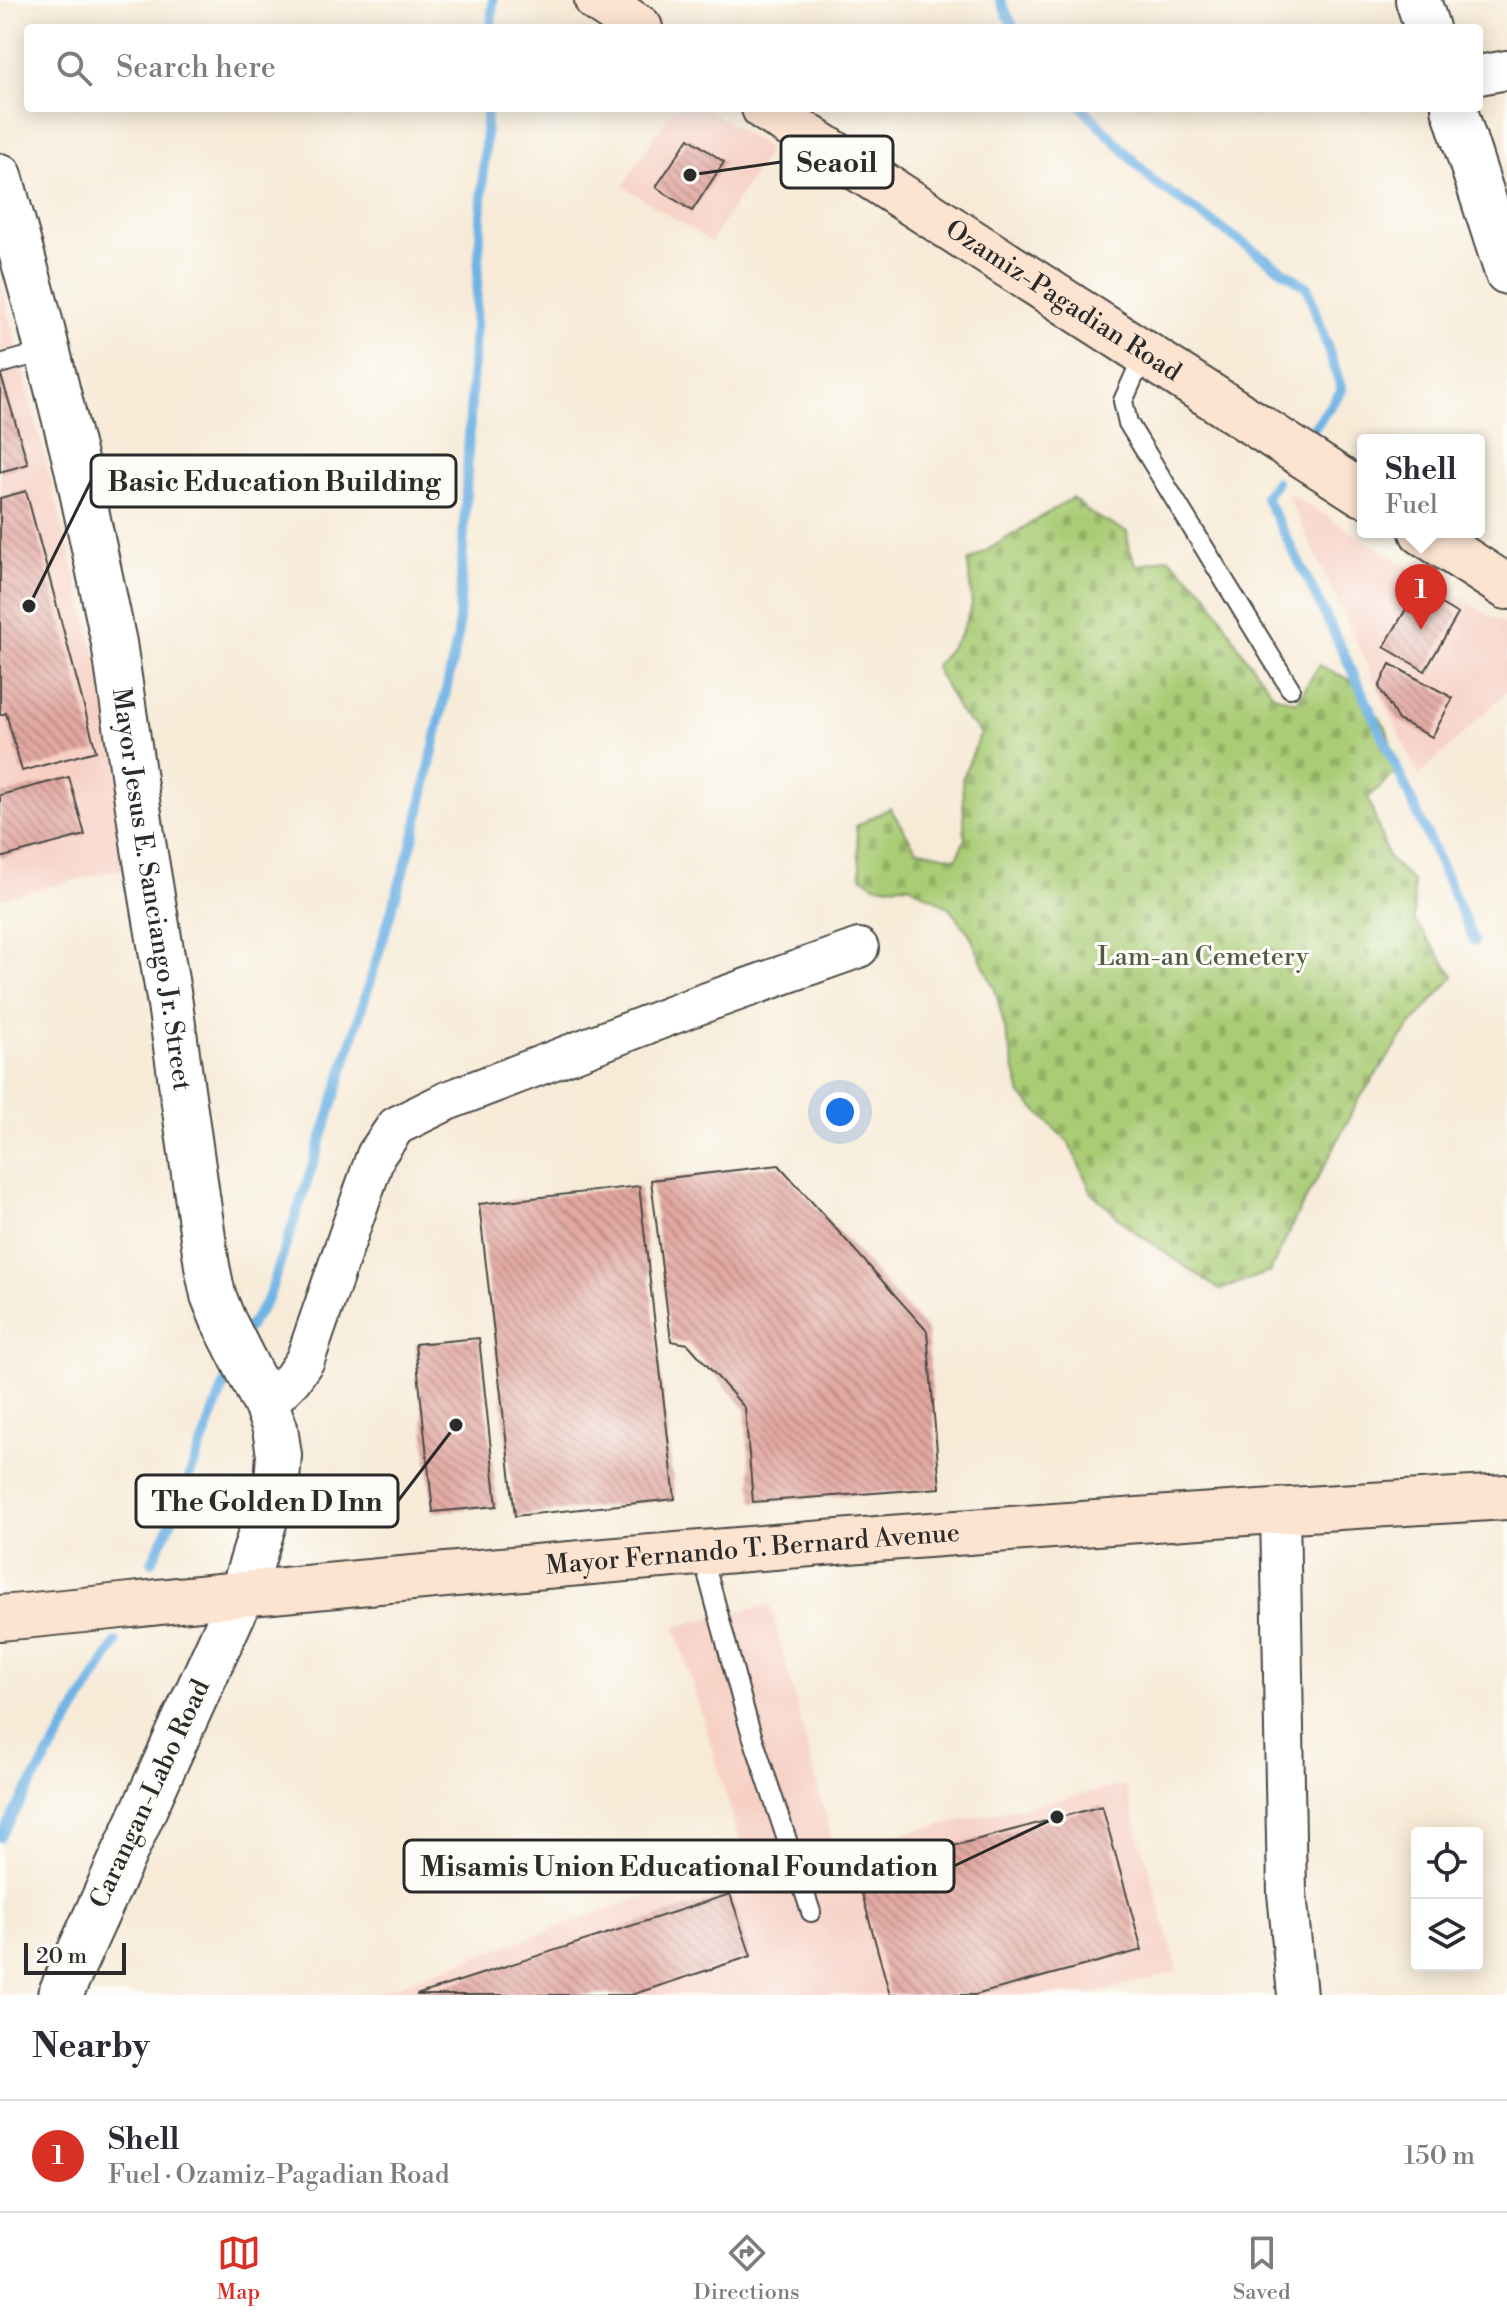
<!DOCTYPE html>
<html lang="en">
<head>
<meta charset="utf-8">
<style>
  :root { --surface:#fff; --page:#f7f7f7; --text:#2b2b33; --muted:#7c7c81; --line:#e1e1e2; --accent:#d93025 }
  body { margin:0; font-family:"Libre Bodoni",serif; background:var(--page); color:var(--text) }
  .controls { position:absolute; right:24px; bottom:24px; display:grid; overflow:hidden; border-radius:8px; box-shadow:0 4px 20px #0003 }
  .controls button { width:72px; height:72px; display:grid; place-items:center; padding:0; border:0; border-bottom:2px solid var(--line); background:var(--surface); color:var(--text); font:40px sans-serif }
  .scale { position:absolute; left:24px; bottom:20px; width:102px; box-sizing:border-box; padding-left:8px; border:4px solid #2b2b2b; border-top:0; font-size:22px; line-height:28px; white-space:nowrap; color:#2b2b2b; -webkit-text-stroke:6px #fdfcf7; paint-order:stroke }
  .you { position:absolute; left:840px; top:1112px; width:28px; height:28px; margin:-20px; border:6px solid #fff; border-radius:50%; background:#1a73e8; box-shadow:0 0 0 12px #1a73e833 }
  .badge { display:grid; place-items:center; width:52px; height:52px; border-radius:50%; background:var(--accent); color:#fff; font-size:26px; font-weight:700 }
  .pin { position:absolute; translate:-50% -66px; filter:drop-shadow(0 2px 4px #0008) }
  .pin::after { content:''; position:absolute; top:42px; width:28px; height:24px; background:inherit; clip-path:polygon(0 0,100% 0,50% 100%) }
  .popup { position:absolute; left:1357px; top:434px; width:128px; height:104px; box-sizing:border-box; display:grid; place-content:center; border-radius:8px; background:var(--surface); filter:drop-shadow(0 2px 6px #0005); font-size:26px; white-space:nowrap; color:var(--muted) }
  .popup b { font-size:30px; color:var(--text) }
  .popup::after { content:''; position:absolute; left:50%; top:100%; margin-left:-16px; border:16px solid transparent; border-top-color:var(--surface) }
  .list { margin:0; padding:0; list-style:none }
  h2 { display:flex; justify-content:space-between; align-items:center; height:104px; margin:0; padding:0 32px; font-size:34px }
  h2 small { font-size:26px; font-weight:400; color:var(--muted) }
  .list li { display:grid; grid-template-columns:52px 1fr auto; gap:24px; align-items:center; box-sizing:border-box; height:112px; padding:0 32px; border-top:2px solid var(--line) }
  .list b { display:block; font-size:30px; white-space:nowrap }
  .list p { margin:0; font-size:26px; white-space:nowrap; color:var(--muted) }
  .list em { font-size:26px; font-style:normal; color:var(--muted) }
  .icon { flex:none; width:44px; height:44px; fill:none; stroke:currentColor; stroke-width:2; stroke-linecap:round; stroke-linejoin:round }
  .map { position:relative; flex:none; width:1507px; height:1995px; overflow:hidden }
  .search { position:absolute; background:var(--surface); box-shadow:0 4px 20px #0003; left:24px; right:24px; top:24px; height:88px; display:flex; align-items:center; gap:20px; box-sizing:border-box; padding:0 28px; border-radius:8px; color:var(--muted); font-size:30px }
  .sheet { height:216px; background:var(--surface) }
  nav { display:flex; justify-content:space-around; align-items:center; box-sizing:border-box; height:112px; border-top:2px solid var(--line); background:var(--surface); font-size:22px; color:var(--muted) }
  nav a { display:grid; justify-items:center; gap:4px }
  nav .on { color:var(--accent) }
  .map>svg:first-child { display:block }
  .built { fill:#f7d1c6 }
  .cemetery { fill:url(#cemetery-stones); stroke:#6a7c50; stroke-width:2 }
  .lines { fill:none; stroke-linecap:round; stroke-linejoin:round }
  .stream { stroke:#6fb3e5; stroke-width:10 }
  .building { fill:url(#building-back-hatch) }
  .service-casing { stroke:#4a4845; stroke-width:22 }
  .minor-casing { stroke:#4a4845; stroke-width:42 }
  .tertiary-casing { stroke:#4a4845; stroke-width:48 }
  .secondary-casing { stroke:#4a4845; stroke-width:48 }
  .service { stroke:#fff; stroke-width:18 }
  .minor { stroke:#fff; stroke-width:38 }
  .tertiary { stroke:#fff; stroke-width:44 }
  .secondary { stroke:#fde4d1; stroke-width:44 }
  .labels { text-anchor:middle; dominant-baseline:central; stroke-width:6; stroke-linejoin:round; paint-order:stroke }
  .street-label { font-size:26px; fill:#2b2b2b; stroke:#fdfcf7 }
  .park-label { font-size:26px; fill:#515b41; stroke:#fdfcf7 }
  .leader { fill:none; stroke:#2b2b2b; stroke-width:3 }
  .callout-dot { fill:#2b2b2b; stroke:#fdfcf7; stroke-width:3 }
  .callout { fill:#fdfcf7; stroke:#2b2b2b; stroke-width:3 }
  .callout-label { font-size:28px; text-anchor:middle; font-weight:bold; fill:#2b2b2b }
</style>
</head>
<body>
<div class="map">
<svg width="1507" height="1995" viewBox="0 0 1507 1995">
  <defs>
    <pattern id="cemetery-stones" width="16" height="16" patternUnits="userSpaceOnUse" patternTransform="scale(2)"><rect width="16" height="16" fill="#a9cc75"/><path d="M2 7V4a2 2 0 0 1 4 0v3zM10 15v-3a2 2 0 0 1 4 0v3z" fill="#92af65"/></pattern>
    <pattern id="building-back-hatch" width="6" height="6" patternUnits="userSpaceOnUse" patternTransform="scale(2)"><rect width="6" height="6" fill="#e2a7a0"/><path d="M-1 5l2 2M0 0l6 6M5-1l2 2" fill="none" stroke="#b78883"/></pattern>
  </defs>
  <rect width="100%" height="100%" fill="#fdfcf7"/>
  <filter id="ink" filterUnits="userSpaceOnUse"><feTurbulence type="fractalNoise" baseFrequency=".0125" numOctaves="2"/><feDisplacementMap in="SourceGraphic" scale="16" xChannelSelector="R" yChannelSelector="G"/><feConvolveMatrix kernelMatrix="1 2 1 2 8 2 1 2 1" color-interpolation-filters="sRGB"/></filter>
  <filter id="wash" filterUnits="userSpaceOnUse"><feTurbulence type="fractalNoise" baseFrequency=".006" numOctaves="4" result="noise"/><feDisplacementMap in="SourceGraphic" scale="32" xChannelSelector="R" yChannelSelector="G"/><feGaussianBlur stdDeviation="1.8" result="paint"/><feColorMatrix in="noise" values="0 0 0 0 0 0 0 0 0 0 0 0 0 0 0 0 0 1.4 0 .05"/><feComposite in="paint" operator="in"/></filter>
  <g filter="url(#wash)">
    <rect width="100%" height="100%" fill="#f7ebd8"/>
    <path class="built" d="M673 108H705L770 149 711 242 623 186Z
      M0 282 149 862 0 899Z
      M1286 492 1507 626V692L1419 776Z
      M770 1604 834 1848 1125 1785 1178 1971 1090 1995H371L745 1859 675 1626Z"/>
    <path class="cemetery" d="M1072 498 1091 514 1127 532 1129 548 1137 566 1168 557 1206 592 1244 655 1274 695 1297 702 1319 665 1352 681 1386 727 1398 770 1368 798 1389 859 1413 882 1414 920 1454 976 1408 1029 1357 1102 1330 1156 1298 1213 1270 1272 1220 1290 1131 1229 1092 1193 1069 1143 1021 1095 996 992 969 933 948 907 909 885 877 886 861 876 856 826 890 808 916 849 957 858 965 838 962 779 981 733 959 712 935 667 960 635 972 605 968 562Z"/>
    <g class="lines">
      <path class="stream" d="M1000 0 1014 28
        M491 28 493 0
        M1083 108 1155 183 1307 287 1342 390 1314 428
        M1276 482 1265 497C1342 641 1408 792 1474 941
        M244 1334 268 1299 330 1113 415 833 458 636 487 108
        M152 1562 175 1514 228 1375
        M0 1837 116 1642"/>
    </g>
    <g id="blocks">
      <path class="building" d="M689 138 724 162 692 211 656 187Z
        M0 372 28 464 0 472Z
        M26 491 96 751 22 771 6 713 0 715V498Z
        M1417 590 1458 614 1425 671 1384 647Z
        M1390 664 1453 698 1432 737 1398 720 1379 687Z
        M69 777 85 835 0 858V795Z
        M779 1165 927 1331 940 1488 753 1502 745 1408 688 1344 671 1341 651 1180Z
        M639 1186 675 1499 515 1516 479 1204Z
        M479 1338 497 1506 433 1512 415 1344Z
        M1102 1806 1142 1950 975 1995H890L856 1872Z
        M730 1894 751 1956 631 1995H416Z"/>
    </g>
  </g>
  <g filter="url(#ink)">
    <use href="#blocks" fill-opacity="0" stroke="#4a4845" stroke-width="2"/>
    <g class="lines">
      <g class="service-casing">
        <path id="service" d="M1144 354 1123 401 1128 423 1290 688
          M0 364 48 351
          M702 1554 748 1723 811 1912"/>
      </g>
      <g class="minor-casing">
        <path id="minor" d="M1479 75 1507 70
          M266 1405 292 1379 305 1360 376 1155 396 1126 447 1101 693 1007 859 948
          M1280 1510 1287 1893 1297 1995"/>
      </g>
      <g class="tertiary-casing">
        <g id="tertiary">
          <path d="M1418 0 1427 28"/>
          <path d="M1454 108 1507 272"/>
          <path id="s1" d="M0 176 38 313 78 472 114 643 144 848 170 1004 207 1266 213 1295 223 1320 266 1405 275 1428 279 1455 277 1481 242 1594 60 1995"/>
        </g>
      </g>
      <g class="secondary-casing">
        <g id="secondary">
          <path d="M597 0 640 28"/>
          <path id="s2" d="M764 108 1363 494"/>
          <path d="M1422 532 1507 587"/>
          <path id="s3" d="M0 1618C81 1611 161 1601 242 1594 663 1553 1085 1521 1507 1497"/>
        </g>
      </g>
      <use href="#service" class="service"/>
      <use href="#minor" class="minor"/>
      <use href="#tertiary" class="tertiary"/>
      <use href="#secondary" class="secondary"/>
    </g>
  </g>
  <g class="labels">
    <g class="street-label">
      <text stroke="none"><textPath href="#s2" startOffset="356">Ozamiz-Pagadian Road</textPath></text>
      <text stroke="none"><textPath href="#s1" startOffset="730">Mayor Jesus E. Sanciango Jr. Street</textPath></text>
      <text stroke="none"><textPath href="#s3" startOffset="756">Mayor Fernando T. Bernard Avenue</textPath></text>
      <text transform="translate(150 1794) rotate(-65)">Carangan-Labo Road</text>
    </g>
    <g class="park-label">
      <text x="1203" y="957">Lam-an Cemetery</text>
    </g>
  </g>
  <path class="leader" d="M690 175L781 162M29 606L91 481M456 1425L398 1501M1057 1817L954 1866"/>
  <g class="callout-dot">
    <circle cx="690" cy="175" r="8"/>
    <circle cx="29" cy="606" r="8"/>
    <circle cx="456" cy="1425" r="8"/>
    <circle cx="1057" cy="1817" r="8"/>
  </g>
  <g class="callout">
    <rect x="781" y="136" width="112" height="52" rx="8"/>
    <rect x="91" y="455" width="365" height="52" rx="8"/>
    <rect x="136" y="1475" width="262" height="52" rx="8"/>
    <rect x="404" y="1840" width="550" height="52" rx="8"/>
  </g>
  <g class="callout-label">
    <text x="837" y="172">Seaoil</text>
    <text x="274" y="491">Basic Education Building</text>
    <text x="267" y="1511">The Golden D Inn</text>
    <text x="679" y="1876">Misamis Union Educational Foundation</text>
  </g>
</svg>
<div class="controls">
<button><svg class="icon" aria-label="locate" viewBox="0 0 24 24"><circle cx="12" cy="12" r="6"/><path d="M12 2v4M12 18v4M2 12h4M18 12h4"/></svg></button>
<button><svg class="icon" aria-label="layers" viewBox="0 0 24 24"><path d="M12 4l9 5-9 5-9-5zM3 14l9 5 9-5"/></svg></button>
</div>
<div class="scale">20 m</div>
<div class="you"></div>
<div class="pin badge" style="left:1421px;top:630px">1</div>
<div class="popup"><b>Shell</b>Fuel</div>
<div class="search"><svg class="icon" aria-label="search" viewBox="0 0 24 24"><circle cx="10" cy="10" r="6"/><path d="M15 15l6 6"/></svg>Search here</div>
</div>
<section class="sheet">
<h2>Nearby<small></small></h2>
<ul class="list">
<li><span class="badge">1</span><div><b>Shell</b><p>Fuel · Ozamiz-Pagadian Road</p></div><em>150 m</em></li>
</ul>
</section>
<nav>
<a class="on"><svg class="icon" aria-label="map" viewBox="0 0 24 24"><path d="M3 6l6-2 6 2 6-2v14l-6 2-6-2-6 2zM9 4v14M15 6v14"/></svg>Map</a>
<a><svg class="icon" aria-label="directions" viewBox="0 0 24 24"><path d="M12 3l9 9-9 9-9-9zM9 14v-3h6M13 9l2 2-2 2"/></svg>Directions</a>
<a><svg class="icon" aria-label="saved" viewBox="0 0 24 24"><path d="M7 4h10v16l-5-4-5 4z"/></svg>Saved</a>
</nav>
</body>
</html>
